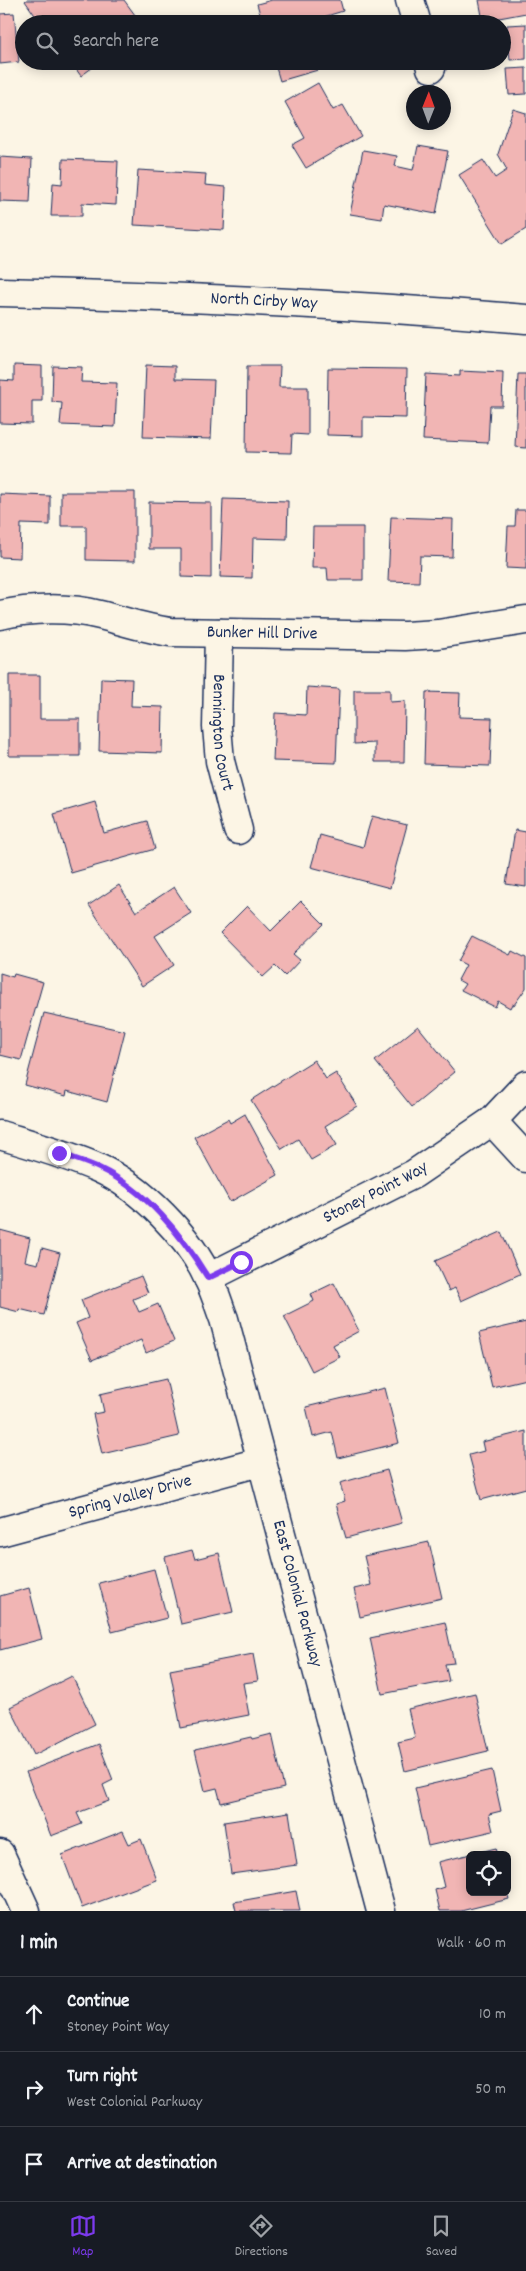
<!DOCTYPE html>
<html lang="en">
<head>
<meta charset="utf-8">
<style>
  :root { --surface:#171b24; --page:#242831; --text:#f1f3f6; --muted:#9ea1a6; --line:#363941; --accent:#7c3aed }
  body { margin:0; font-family:Dekko,sans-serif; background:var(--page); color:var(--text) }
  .controls { position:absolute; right:15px; bottom:15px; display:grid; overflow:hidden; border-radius:8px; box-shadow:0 2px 12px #0003 }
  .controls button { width:45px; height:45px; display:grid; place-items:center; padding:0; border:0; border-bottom:1px solid var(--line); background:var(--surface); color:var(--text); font:25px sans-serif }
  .compass { position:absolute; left:406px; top:85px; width:45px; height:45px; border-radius:50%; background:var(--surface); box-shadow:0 2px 12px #0003; rotate:1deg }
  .stop { position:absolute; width:15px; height:15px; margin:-11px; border:4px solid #7c3aed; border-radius:50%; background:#fff }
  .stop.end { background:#7c3aed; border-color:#fff; box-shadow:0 1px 5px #0008 }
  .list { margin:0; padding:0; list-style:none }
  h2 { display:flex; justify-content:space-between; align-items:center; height:65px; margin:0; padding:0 20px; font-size:21px }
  h2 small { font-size:16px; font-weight:400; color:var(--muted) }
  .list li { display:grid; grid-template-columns:32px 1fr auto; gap:15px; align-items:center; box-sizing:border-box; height:75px; padding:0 20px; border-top:1px solid var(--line) }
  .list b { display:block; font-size:19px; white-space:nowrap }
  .list p { margin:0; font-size:16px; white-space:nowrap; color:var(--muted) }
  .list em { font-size:16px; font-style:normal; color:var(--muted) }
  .icon { flex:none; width:28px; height:28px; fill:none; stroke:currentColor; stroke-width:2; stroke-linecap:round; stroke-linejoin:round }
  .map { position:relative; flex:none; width:526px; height:1911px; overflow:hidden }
  .search { position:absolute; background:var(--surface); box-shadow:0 2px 12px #0003; left:15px; right:15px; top:15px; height:55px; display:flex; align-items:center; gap:12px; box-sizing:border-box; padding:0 18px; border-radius:28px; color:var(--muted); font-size:19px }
  .sheet { height:290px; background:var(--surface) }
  nav { display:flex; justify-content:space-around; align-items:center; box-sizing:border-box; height:70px; border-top:1px solid var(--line); background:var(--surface); font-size:14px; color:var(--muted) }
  nav a { display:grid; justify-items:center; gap:2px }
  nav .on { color:var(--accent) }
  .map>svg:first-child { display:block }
  .building { fill:#f1b5b4; stroke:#1b2f5e }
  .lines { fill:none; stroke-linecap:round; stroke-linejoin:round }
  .street-casing { stroke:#1b2f5e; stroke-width:31 }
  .street { stroke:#fcf5e5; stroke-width:28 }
  .route { stroke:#7c3aed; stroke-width:6 }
  .labels { text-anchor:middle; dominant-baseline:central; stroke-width:4; stroke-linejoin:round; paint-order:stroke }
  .street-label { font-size:18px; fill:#1b2f5e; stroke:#fcf5e5 }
</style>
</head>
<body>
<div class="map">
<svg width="526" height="1911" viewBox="0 0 526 1911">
  <rect width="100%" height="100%" fill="#fcf5e5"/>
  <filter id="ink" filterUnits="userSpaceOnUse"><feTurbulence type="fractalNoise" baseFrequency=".02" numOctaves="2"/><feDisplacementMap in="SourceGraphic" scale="10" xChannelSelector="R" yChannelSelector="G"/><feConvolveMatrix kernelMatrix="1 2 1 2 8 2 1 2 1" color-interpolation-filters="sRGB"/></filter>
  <g filter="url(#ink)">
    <path class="building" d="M26 0H124L138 19 132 24H41L25 1Z
      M272 0H340L343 11 320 18 322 24H263L257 4Z
      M479 0H526V13L483 21Z
      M14 13 19 62 0 64V14Z
      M526 24V59L510 60 507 25Z
      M70 61H101L81 76Z
      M274 61H334L335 65 280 81Z
      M526 68V94L509 95 507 69Z
      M318 83 333 110 343 105 361 136 306 168 292 145 305 138 285 102Z
      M513 109 526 113V229L502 244 459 175 483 160 495 178 507 170 498 154Z
      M418 146 448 151 436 214 384 204 382 219 350 214 363 150 397 156 395 166 413 170Z
      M0 157 32 159 30 202 0 201Z
      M63 159 118 161 116 205 82 203V216H51L53 183 62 184Z
      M138 170 206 174 205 185 226 187 224 230 134 225Z
      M14 365 42 366V401H32V424L0 423V380L14 381Z
      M146 365 175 366V379L214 380 211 439 143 437Z
      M53 366 82 367 81 382 117 383 115 427 60 425 62 403 52 402Z
      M247 366H280L279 387H308V435L292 434 291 453 246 452Z
      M328 368 407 369 406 418 363 417V436L327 435Z
      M460 371 503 373 502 406H490L488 443 423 440 426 374 460 376Z
      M518 374H526V448L515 447Z
      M61 492H135V561L86 560V526H61Z
      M0 494 50 496V525L21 524 20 558 0 557Z
      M223 499 288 501 287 539 253 538 252 578 220 577Z
      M149 502 211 503V578L181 577V549H149Z
      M516 510H526V569L506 568 508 526H515Z
      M391 517 453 519 452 557 420 556 419 582 388 581Z
      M313 527H363V580H328L327 568H312Z
      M9 675H40V719H80V756H9Z
      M101 678 132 679 131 706 163 707 162 753 99 751Z
      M307 687 339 689 336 763 273 761 275 713 306 715Z
      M354 690H390V702L405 701 404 762H375V743L354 744Z
      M426 692 460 693 459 717 492 718 490 766 424 764Z
      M95 802 104 833 147 821 155 849 71 873 54 814Z
      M372 816 407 825 390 888 311 867 320 835 363 847Z
      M515 830 526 832V887L506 884Z
      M119 885 136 912 174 887 191 913 155 936 174 965 142 986 89 905Z
      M301 901 324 924 293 954 300 960 285 976 275 966 263 977 220 933 247 906 271 931Z
      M472 936 510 955 512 951 526 958V988L514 1005 512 1004 510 1008 498 1001 495 1007 461 990 465 984 458 980 466 965 458 961Z
      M0 973 13 977 14 974 43 982 21 1060 0 1055Z
      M44 1013 125 1031 107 1102 67 1091 66 1096 25 1085Z
      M418 1026 455 1072 412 1107 375 1061Z
      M314 1060 326 1079 336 1073 357 1106 325 1126 337 1145 311 1160 298 1139 282 1149 251 1100Z
      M245 1114 278 1175 230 1202 194 1137 228 1119 230 1123Z
      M0 1230 30 1238 25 1261 38 1264 42 1248 60 1253 44 1315 19 1309V1312L0 1307Z
      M501 1232 520 1274 461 1301 455 1288 449 1291 435 1261Z
      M141 1276 148 1293 133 1299 139 1312 158 1304 174 1341 146 1353 141 1340 92 1360 76 1323 88 1318 81 1300Z
      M334 1283 359 1331 333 1345 340 1357 312 1371 284 1316 314 1301 311 1294Z
      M526 1322V1379L492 1387 479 1333Z
      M166 1379 179 1436 102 1454 93 1414 104 1412 100 1394Z
      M385 1388 399 1443 338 1458 332 1432 313 1437 306 1407Z
      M526 1431V1488L481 1500 469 1455 484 1451 482 1442Z
      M387 1470 402 1523 346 1538 336 1504 345 1501 340 1483Z
      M429 1542 442 1598 360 1617 354 1589 371 1585 364 1556Z
      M192 1550 195 1559 219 1553 233 1612 181 1624 165 1557Z
      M154 1569 167 1618 112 1632 99 1583Z
      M29 1588 42 1639 0 1650V1596Z
      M445 1622 454 1663 445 1664 449 1681 382 1694 370 1638Z
      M253 1654 258 1681 243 1683 249 1715 181 1728 170 1670Z
      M72 1676 95 1724 34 1755 10 1707Z
      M475 1693 488 1751 405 1771 398 1742 415 1738 408 1709Z
      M272 1734 284 1788 221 1803 217 1788 205 1791 195 1750 251 1737 252 1739Z
      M99 1744 113 1780 103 1785 109 1801 77 1813 82 1824 51 1836 26 1772Z
      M492 1770 501 1811 489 1814 493 1831 428 1846 415 1788Z
      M289 1812 297 1865 231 1874 224 1822Z
      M123 1831 129 1844 141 1839 157 1880 82 1908 62 1855Z
      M496 1848 498 1855H470V1892H507L509 1899 461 1911H440L435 1890 444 1887 438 1862Z
      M296 1891 300 1911H236L234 1902Z"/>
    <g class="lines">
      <g class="street-casing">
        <g id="street">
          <path d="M410 0 417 24"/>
          <path d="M429 61 431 68"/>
          <path id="s1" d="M0 292C176 296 351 304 526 319"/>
          <path id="s2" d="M0 615C31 608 69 607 100 615 124 621 146 629 171 632L405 636 438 634 526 620"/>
          <path id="s3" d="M219 633 217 727 220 761 238 830"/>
          <path d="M492 1121 526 1158"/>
          <path id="s4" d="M0 1135C33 1145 66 1154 98 1168 141 1187 190 1237 209 1280 215 1292 219 1306 224 1319L381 1911"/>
          <path id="s5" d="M208 1278 414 1174 492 1121 526 1085"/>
          <path id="s6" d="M0 1532 260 1462"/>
          <path d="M0 1854 26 1911"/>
        </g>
      </g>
      <use href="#street" class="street"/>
    </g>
  </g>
  <g class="lines" filter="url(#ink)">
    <path class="route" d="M59 1153C72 1158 86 1162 99 1168 147 1191 181 1234 208 1278L241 1262"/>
  </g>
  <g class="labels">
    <g class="street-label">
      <text stroke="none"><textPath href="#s1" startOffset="264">North Cirby Way</textPath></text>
      <text stroke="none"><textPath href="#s2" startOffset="265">Bunker Hill Drive</textPath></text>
      <text stroke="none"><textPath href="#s3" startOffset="100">Bennington Court</textPath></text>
      <text stroke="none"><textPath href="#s5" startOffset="188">Stoney Point Way</textPath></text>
      <text stroke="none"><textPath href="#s6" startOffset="135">Spring Valley Drive</textPath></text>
      <text stroke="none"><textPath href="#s4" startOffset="590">East Colonial Parkway</textPath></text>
    </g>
  </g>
</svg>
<div class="controls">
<button><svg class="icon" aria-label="locate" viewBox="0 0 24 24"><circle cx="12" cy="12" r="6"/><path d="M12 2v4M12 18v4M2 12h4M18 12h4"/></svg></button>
</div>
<svg class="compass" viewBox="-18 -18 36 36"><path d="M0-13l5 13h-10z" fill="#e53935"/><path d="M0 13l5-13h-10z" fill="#9ea1a6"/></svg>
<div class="stop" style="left:241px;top:1262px"></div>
<div class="stop end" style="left:59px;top:1153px"></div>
<div class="search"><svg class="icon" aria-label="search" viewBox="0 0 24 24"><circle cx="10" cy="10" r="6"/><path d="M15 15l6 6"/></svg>Search here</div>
</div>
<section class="sheet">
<h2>1 min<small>Walk · 60 m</small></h2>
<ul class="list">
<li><svg class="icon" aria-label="ahead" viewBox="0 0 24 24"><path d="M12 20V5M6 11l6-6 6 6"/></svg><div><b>Continue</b><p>Stoney Point Way</p></div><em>10 m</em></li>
<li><svg class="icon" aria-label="right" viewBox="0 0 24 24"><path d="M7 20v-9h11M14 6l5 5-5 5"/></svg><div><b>Turn right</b><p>West Colonial Parkway</p></div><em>50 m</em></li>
<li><svg class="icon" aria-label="arrive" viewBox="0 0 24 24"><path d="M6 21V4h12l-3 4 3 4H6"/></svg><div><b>Arrive at destination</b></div></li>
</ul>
</section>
<nav>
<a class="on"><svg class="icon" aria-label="map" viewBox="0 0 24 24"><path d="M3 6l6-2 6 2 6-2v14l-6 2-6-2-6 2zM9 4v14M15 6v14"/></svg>Map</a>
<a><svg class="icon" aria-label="directions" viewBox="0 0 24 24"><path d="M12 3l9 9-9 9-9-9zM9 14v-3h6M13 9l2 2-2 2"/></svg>Directions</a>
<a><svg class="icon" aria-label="saved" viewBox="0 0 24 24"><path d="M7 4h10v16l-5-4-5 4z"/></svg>Saved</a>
</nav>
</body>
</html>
